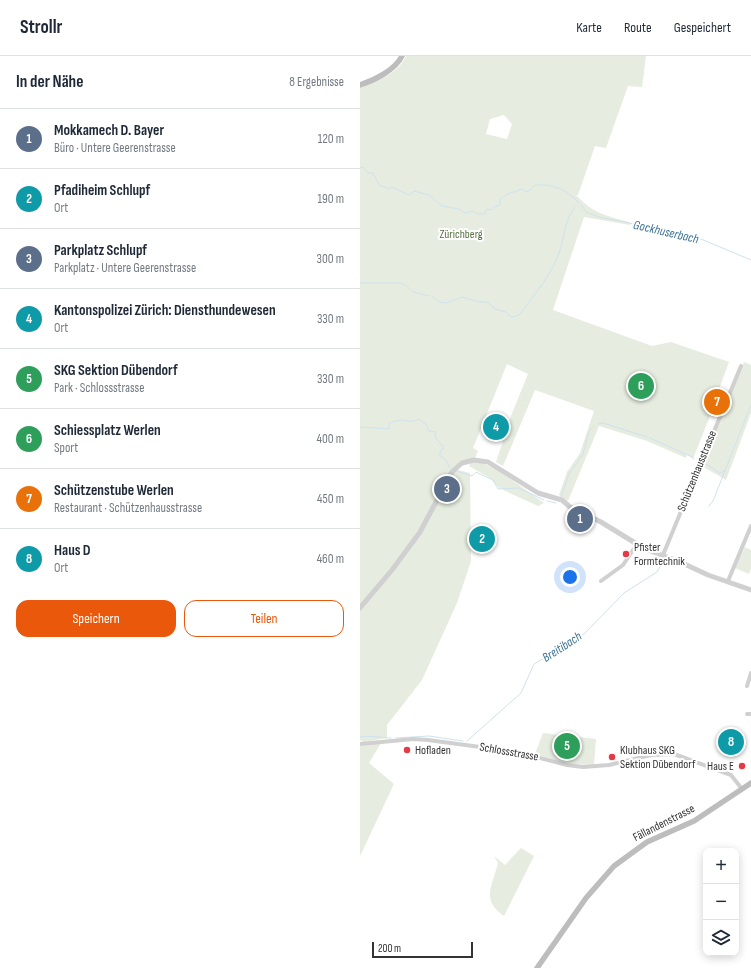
<!DOCTYPE html>
<html lang="de">
<head>
<meta charset="utf-8">
<style>
  :root { --surface:#fff; --page:#f6f6f7; --text:#1f2937; --muted:#747a83; --line:#e0e1e3; --accent:#ea580c }
  body { margin:0; font-family:"Sofia Sans Condensed",sans-serif; background:var(--page); color:var(--text) }
  .controls { position:absolute; right:12px; bottom:12px; display:grid; overflow:hidden; border-radius:8px; box-shadow:0 2px 10px #0003 }
  .controls button { width:36px; height:36px; display:grid; place-items:center; padding:0; border:0; border-bottom:1px solid var(--line); background:var(--surface); color:var(--text); font:20px sans-serif }
  .scale { position:absolute; left:12px; bottom:10px; width:101px; box-sizing:border-box; padding-left:4px; border:2px solid #333; border-top:0; font-size:11px; line-height:14px; white-space:nowrap; color:#333; -webkit-text-stroke:3px #fff; paint-order:stroke }
  .you { position:absolute; left:210px; top:521px; width:14px; height:14px; margin:-10px; border:3px solid #fff; border-radius:50%; background:#1a73e8; box-shadow:0 0 0 6px #1a73e833 }
  .badge { display:grid; place-items:center; width:26px; height:26px; border-radius:50%; background:var(--accent); color:#fff; font-size:13px; font-weight:700 }
  .pin { position:absolute; translate:-50% -50%; border:2px solid #fff; box-shadow:0 1px 4px #0006 }
  .list { margin:0; padding:0; list-style:none }
  h2 { display:flex; justify-content:space-between; align-items:center; height:52px; margin:0; padding:0 16px; font-size:17px }
  h2 small { font-size:13px; font-weight:400; color:var(--muted) }
  .list li { display:grid; grid-template-columns:26px 1fr auto; gap:12px; align-items:center; box-sizing:border-box; height:60px; padding:0 16px; border-top:1px solid var(--line) }
  .list b { display:block; font-size:15px; white-space:nowrap }
  .list p { margin:0; font-size:13px; white-space:nowrap; color:var(--muted) }
  .list em { font-size:13px; font-style:normal; color:var(--muted) }
  .actions { display:flex; gap:8px; padding:12px 16px }
  .actions a { flex:1; padding:9px 0; border:1px solid var(--accent); border-radius:12px; text-align:center; font-size:14px; color:var(--accent) }
  .actions .main { background:var(--accent); color:#fff }
  .icon { flex:none; width:22px; height:22px; fill:none; stroke:currentColor; stroke-width:2; stroke-linecap:round; stroke-linejoin:round }
  .map { position:relative; flex:none; width:391px; height:912px; overflow:hidden }
  header { display:flex; align-items:center; gap:24px; box-sizing:border-box; height:56px; padding:0 20px; background:var(--surface); border-bottom:1px solid var(--line) }
  header strong { font-size:19px }
  nav { display:flex; gap:22px; margin-inline-start:auto; font-size:14px }
  main { display:flex }
  aside { flex:1; background:var(--surface) }
  .map>svg:first-child { display:block }
  .green { fill:#e6ecdf; fill-rule:evenodd }
  .lines { fill:none; stroke-linecap:round; stroke-linejoin:round }
  .stream { stroke:#cfe2ee; stroke-width:1 }
  .minor { stroke:#d0d0d0; stroke-width:4 }
  .tertiary { stroke:#d0d0d0; stroke-width:5 }
  .secondary { stroke:#bdbdbd; stroke-width:5.5 }
  .poi-dot { fill:#e63946; stroke:#fff; stroke-width:1.5 }
  .labels { text-anchor:middle; dominant-baseline:central; stroke-width:4; stroke-linejoin:round; paint-order:stroke }
  .park-label { font-size:12px; fill:#56703f; stroke:#fff }
  .street-label { font-size:12px; fill:#333; stroke:#fff }
  .poi-label { font-size:12px; fill:#333; stroke:#fff; text-anchor:start }
  .water-label { font-size:13px; font-style:italic; fill:#3f7597; stroke:#fff }
</style>
</head>
<body>
<header>
<strong>Strollr</strong>
<nav><a>Karte</a><a>Route</a><a>Gespeichert</a></nav>
</header>
<main>
<aside>
<h2>In der Nähe<small>8 Ergebnisse</small></h2>
<ul class="list">
<li><span class="badge" style="background:#5c6f8a">1</span><div><b>Mokkamech D. Bayer</b><p>Büro · Untere Geerenstrasse</p></div><em>120 m</em></li>
<li><span class="badge" style="background:#0f9aa8">2</span><div><b>Pfadiheim Schlupf</b><p>Ort</p></div><em>190 m</em></li>
<li><span class="badge" style="background:#5c6f8a">3</span><div><b>Parkplatz Schlupf</b><p>Parkplatz · Untere Geerenstrasse</p></div><em>300 m</em></li>
<li><span class="badge" style="background:#0f9aa8">4</span><div><b>Kantonspolizei Zürich: Diensthundewesen</b><p>Ort</p></div><em>330 m</em></li>
<li><span class="badge" style="background:#2e9e5b">5</span><div><b>SKG Sektion Dübendorf</b><p>Park · Schlossstrasse</p></div><em>330 m</em></li>
<li><span class="badge" style="background:#2e9e5b">6</span><div><b>Schiessplatz Werlen</b><p>Sport</p></div><em>400 m</em></li>
<li><span class="badge" style="background:#e8710a">7</span><div><b>Schützenstube Werlen</b><p>Restaurant · Schützenhausstrasse</p></div><em>450 m</em></li>
<li><span class="badge" style="background:#0f9aa8">8</span><div><b>Haus D</b><p>Ort</p></div><em>460 m</em></li>
</ul>
<div class="actions"><a class="main">Speichern</a><a>Teilen</a></div>
</aside>
<div class="map">
<svg width="391" height="912" viewBox="0 0 391 912">
  <rect width="100%" height="100%" fill="#fff"/>
  <path class="green" d="M46 0H286L282 31 268 30 246 92 235 90 218 139H216C233 158 248 160 271 167L270 169 224 161 193 254 292 290 311 286 369 306 355 344H354L352 348 357 349 354 361 350 360 334 400V404L327 398 326 402 287 385 239 370 208 445 199 439 207 416 220 397 234 355 175 334 143 410 136 406 151 360 168 318 147 308 113 392 118 395 114 404 137 413 184 447 178 450 139 432 130 422 109 410 111 406 102 409 98 414 110 417 111 505 97 547 62 624 27 669V682L4 686 0 684V31C17 25 38 18 46 0ZM144 59 152 68 147 83 126 78 130 63Z
    M385 306 391 309V357L366 424 340 409 381 310Z
    M385 491 391 494V512L389 518 375 512Z
    M183 677 236 683 234 709 210 708 175 698Z
    M21 687 9 707 34 728 0 800V690Z
    M161 792 174 800 144 860C120 844 133 829 138 807L134 800 145 809Z"/>
  <g class="lines">
    <path class="stream" d="M0 112 3 111 8 117H13L20 130 26 131 28 133 32 131 49 139 54 135 69 139 82 150 99 153 105 157 113 155 117 158H125L127 153 131 154 134 151 140 149V143L151 136H155L161 133 167 136 175 129C193 128 206 133 219 147
      M222 150 226 156 239 161 266 166 301 176
      M306 177 341 183 391 204
      M0 227H41L47 230 53 236 69 240
      M73 241 80 246 86 247 102 241 119 246H127L135 253 146 256 150 260 154 261 160 258C174 239 189 222 198 200 204 184 205 162 215 151
      M238 368 243 367 287 381
      M0 371 29 373V367C33 366 38 364 42 364 49 365 51 367 59 363L66 368 69 375 76 376 75 381 84 392 80 395V400L86 404 90 412
      M290 382 332 401
      M344 407 360 417 365 415
      M96 415 112 420 116 416 133 424 138 433 159 432 184 444
      M201 441 209 418 223 398 229 375 234 370
      M187 445 196 447
      M349 450 353 445 391 349
      M0 681C10 679 21 682 31 682
      M36 682 69 680 103 685
      M107 685 161 637 174 608 224 578 264 537 297 516 304 503"/>
    <path class="minor" d="M303 499 381 310
      M241 525 263 509 277 488
      M368 525 391 470
      M387 630 391 617
      M387 658H391
      M0 688 53 683 68 684 157 696 207 709 223 711 249 709 291 699 314 698 371 719 382 733"/>
    <path class="tertiary" d="M0 552 32 514 60 476 92 416 102 407 114 404 128 406 178 437 202 444 210 451 241 466 285 493 318 505 348 519 391 534"/>
    <path class="secondary" d="M0 29C15 24 35 14 42 0
      M177 912 226 842 254 810 287 786 334 765 391 727"/>
  </g>
  <g class="poi-dot">
    <circle cx="266" cy="498" r="4"/>
    <circle cx="47" cy="694" r="4"/>
    <circle cx="252" cy="701" r="4"/>
    <circle cx="382" cy="710" r="4"/>
  </g>
  <g class="labels">
    <g class="park-label">
      <text x="101" y="178">Zürichberg</text>
    </g>
    <g class="street-label">
      <text transform="translate(337 415) rotate(-68)">Schützenhausstrasse</text>
      <text transform="translate(149 696) rotate(10)">Schlossstrasse</text>
      <text transform="translate(304 767) rotate(-27)">Fällandenstrasse</text>
    </g>
    <g class="poi-label">
      <text x="274" y="491">Pfister<tspan x="274" dy="14">Formtechnik</tspan></text>
      <text x="55" y="694">Hofladen</text>
      <text x="260" y="694">Klubhaus SKG<tspan x="260" dy="14">Sektion Dübendorf</tspan></text>
      <text x="374" y="710" text-anchor="end">Haus E</text>
    </g>
    <g class="water-label">
      <text transform="translate(306 176) rotate(13)">Gockhuserbach</text>
      <text transform="translate(202 591) rotate(-33)">Breitibach</text>
    </g>
  </g>
</svg>
<div class="controls">
<button>+</button>
<button>−</button>
<button><svg class="icon" aria-label="layers" viewBox="0 0 24 24"><path d="M12 4l9 5-9 5-9-5zM3 14l9 5 9-5"/></svg></button>
</div>
<div class="scale">200 m</div>
<div class="you"></div>
<div class="pin badge" style="left:220px;top:463px;background:#5c6f8a">1</div>
<div class="pin badge" style="left:122px;top:483px;background:#0f9aa8">2</div>
<div class="pin badge" style="left:87px;top:433px;background:#5c6f8a">3</div>
<div class="pin badge" style="left:136px;top:371px;background:#0f9aa8">4</div>
<div class="pin badge" style="left:207px;top:690px;background:#2e9e5b">5</div>
<div class="pin badge" style="left:281px;top:330px;background:#2e9e5b">6</div>
<div class="pin badge" style="left:357px;top:346px;background:#e8710a">7</div>
<div class="pin badge" style="left:371px;top:686px;background:#0f9aa8">8</div>
</div>
</main>
</body>
</html>
